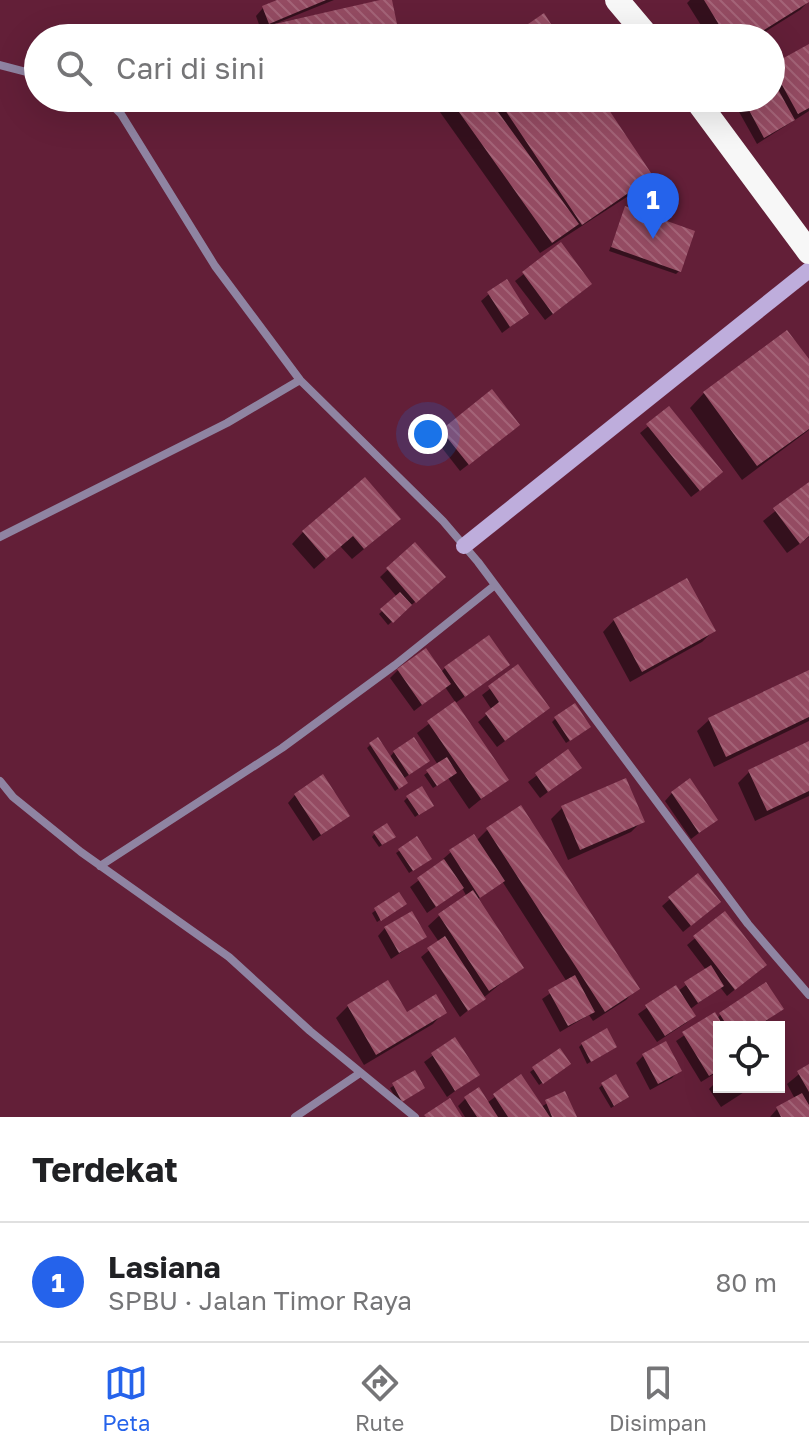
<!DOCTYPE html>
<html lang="id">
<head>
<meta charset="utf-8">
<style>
  :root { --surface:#fff; --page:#f2f2f2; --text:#202124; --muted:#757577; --line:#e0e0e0; --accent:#2563eb }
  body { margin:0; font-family:"Golos Text",sans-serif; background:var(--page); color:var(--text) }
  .controls { position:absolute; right:24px; bottom:24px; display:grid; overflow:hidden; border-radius:0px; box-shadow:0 8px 32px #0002 }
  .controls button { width:72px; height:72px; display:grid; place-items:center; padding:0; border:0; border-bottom:2px solid var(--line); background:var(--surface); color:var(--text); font:40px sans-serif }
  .you { position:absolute; left:428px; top:434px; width:28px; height:28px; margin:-20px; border:6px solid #fff; border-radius:50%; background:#1a73e8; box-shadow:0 0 0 12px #1a73e833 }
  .badge { display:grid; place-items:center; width:52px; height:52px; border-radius:50%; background:var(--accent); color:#fff; font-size:26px; font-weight:700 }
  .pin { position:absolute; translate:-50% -66px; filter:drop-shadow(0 2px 4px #0008) }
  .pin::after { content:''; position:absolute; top:42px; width:28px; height:24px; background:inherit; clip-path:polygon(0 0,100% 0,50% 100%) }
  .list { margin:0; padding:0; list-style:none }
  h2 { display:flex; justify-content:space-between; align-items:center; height:104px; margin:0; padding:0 32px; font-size:34px }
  h2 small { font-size:26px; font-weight:400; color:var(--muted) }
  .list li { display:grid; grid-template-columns:52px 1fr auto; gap:24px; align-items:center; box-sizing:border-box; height:120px; padding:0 32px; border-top:2px solid var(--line) }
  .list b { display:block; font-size:30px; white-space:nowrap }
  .list p { margin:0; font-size:26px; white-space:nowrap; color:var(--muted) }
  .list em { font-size:26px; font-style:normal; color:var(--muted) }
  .icon { flex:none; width:44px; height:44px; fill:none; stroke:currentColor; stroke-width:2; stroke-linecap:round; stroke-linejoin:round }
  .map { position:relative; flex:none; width:809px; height:1117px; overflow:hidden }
  .search { position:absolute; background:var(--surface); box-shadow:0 8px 32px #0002; left:24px; right:24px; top:24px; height:88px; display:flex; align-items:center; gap:20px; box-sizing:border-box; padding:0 28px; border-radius:44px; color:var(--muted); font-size:30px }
  .sheet { height:224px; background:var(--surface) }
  nav { display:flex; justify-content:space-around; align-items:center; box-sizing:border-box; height:112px; border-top:2px solid var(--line); background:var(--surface); font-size:22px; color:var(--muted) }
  nav a { display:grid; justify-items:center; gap:4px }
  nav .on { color:var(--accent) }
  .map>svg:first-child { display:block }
  .shadow { fill:#0007 }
  .building { fill:url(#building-back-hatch) }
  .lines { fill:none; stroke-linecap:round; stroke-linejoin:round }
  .street { stroke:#8f84a2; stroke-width:8 }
  .secondary { stroke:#beaddc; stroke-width:16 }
  .highway { stroke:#f7f7f7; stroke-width:24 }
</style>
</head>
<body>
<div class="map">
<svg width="809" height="1117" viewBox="0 0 809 1117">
  <defs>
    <pattern id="building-back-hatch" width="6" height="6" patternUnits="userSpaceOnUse" patternTransform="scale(2)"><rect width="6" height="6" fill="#944b62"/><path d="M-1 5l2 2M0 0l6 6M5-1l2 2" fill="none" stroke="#a46478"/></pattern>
  </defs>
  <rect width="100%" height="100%" fill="#631f38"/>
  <path class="shadow" d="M283 0H334L277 23 390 0 395 23 384 34 368 38H253L261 30 256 16 263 8Z
    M690 0H809V1L800 10 755 38H709L687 3Z
    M809 46V111L757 144 738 110 754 98H771V68Z
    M430 98H598L650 176 636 191 540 253Z
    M626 209 679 271 676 274 609 251Z
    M560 245 582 291 545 320 515 281Z
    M489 294 527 314 502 333 481 301Z
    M809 363V430L742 480 690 408 704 393Z
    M669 409 713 480 691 497 640 433Z
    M442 431 510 432 460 471 435 439Z
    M809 484V537L787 553 763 521Z
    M387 530 352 559 340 546 314 569 292 544 303 532Z
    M415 544 436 584 388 625 379 614 397 597 380 577Z
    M614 620 713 631 702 642 630 682 603 632Z
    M518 667 540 715 497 747 478 722 492 710 482 695Z
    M445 668 500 672 454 704 506 779 469 809 448 778 433 788 424 775 438 765 417 733 456 703 445 687 414 711 390 678 398 670 441 672Z
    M809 672V721L714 767 697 731 709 720Z
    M555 719 586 730 566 743 552 722Z
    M809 744V796L755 821 738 783 749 772Z
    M370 745 389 758 394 752 424 764 403 779 402 786 395 791 367 748Z
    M568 752 579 768 540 798 528 782Z
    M672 793 716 820 691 839 665 801Z
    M295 795 348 816 313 841 288 803Z
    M408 797 428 808 415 817 404 801Z
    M562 808 642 821 631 832 568 860 551 819Z
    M488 829 637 988 626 1000 593 1021 589 1015 560 1032 542 999 567 982 502 881 477 900 521 967 460 1017 421 957 439 942 428 926 440 915 467 897 462 888 427 913 410 887 444 861 443 859 451 852 476 841Z
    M375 833 390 840 379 847 372 837Z
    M417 839 426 862 409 873 396 853Z
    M399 894 401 907 377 922 372 913Z
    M670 899 711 909 683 932 662 906Z
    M724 914 756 972 727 996 720 987 689 1010 693 1016 686 1023 657 1042 638 1014 675 988 678 991 706 970 687 945Z
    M385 928 424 937 391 959 378 936Z
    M348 1006 406 1014 444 1012 433 1024 364 1065 336 1018Z
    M781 1009 759 1027H719V1071L701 1082 676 1041 714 1015 717 1019 720 1015Z
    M454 1040 477 1075 447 1097 424 1062Z
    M582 1044 615 1047 587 1064 579 1047Z
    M559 1051 565 1067 539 1085 530 1072Z
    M643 1056 679 1070 672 1078 650 1090 636 1063Z
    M809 1066V1117H770L777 1109 795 1099 787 1084Z
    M414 1073 423 1088 399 1104 390 1088Z
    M521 1077 541 1107 564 1093 575 1117H465L458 1106 465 1099 487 1103Z
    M719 1079V1087H752L721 1107 709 1089Z
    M602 1085 624 1100 611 1108 599 1088Z"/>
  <path class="building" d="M277 0H326L269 24 262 6Z
    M380 0H392L397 24 334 38H263L261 27Z
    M704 0H809V2L751 38H727Z
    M544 13 560 38H508Z
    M809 44V108L798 114 771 65Z
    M775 84 795 120 764 138 744 101 750 98H771V86Z
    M449 98H488L579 224 552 243Z
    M497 98H601L653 176 582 225Z
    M625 206 695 231 681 272 611 247Z
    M561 242 592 284 553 314 522 272Z
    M507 279 529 314 510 327 487 292Z
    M787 330 809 359V429L757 466 703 392Z
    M492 389 520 425 469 465 441 430Z
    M669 406 723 472 700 491 646 424Z
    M365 477 401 519 364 549 353 536 326 559 302 531Z
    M809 482V536L800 544 773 508Z
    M415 542 446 577 416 603 386 568Z
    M687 578 716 631 642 672 613 619Z
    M400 592 412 605 393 623 380 609Z
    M489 635 510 665 465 697 444 667Z
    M426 648 451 684 422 705 397 669Z
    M518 664 550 708 505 741 485 713 499 702 488 686Z
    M809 670V717L726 757 708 718Z
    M455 701 509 780 481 799 427 721Z
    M575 703 591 727 570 741 554 717Z
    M378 737 408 783 399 789 369 743Z
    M414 737 430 761 409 775 393 751Z
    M809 741V791L767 811 748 770Z
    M568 749 582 768 548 792 535 773Z
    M447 757 457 773 437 786 426 770Z
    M323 774 350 816 321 835 294 794Z
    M626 778 645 822 580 850 561 806Z
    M690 778 718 820 699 833 671 792Z
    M422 786 434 806 419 815 406 796Z
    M521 805 640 989 605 1012 486 828Z
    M387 823 396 837 382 845 373 832Z
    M474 834 505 881 480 898 449 850Z
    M417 836 432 859 413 871 398 849Z
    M444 859 464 888 436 907 417 878Z
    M698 873 721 902 691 926 668 897Z
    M473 890 524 968 489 991 438 914Z
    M399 892 407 904 381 921 374 908Z
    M412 911 427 937 399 953 384 927Z
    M725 911 767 965 735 990 693 936Z
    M445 936 486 999 468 1011 427 948Z
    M711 965 724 986 698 1003 684 982Z
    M575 975 595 1012 568 1026 548 990Z
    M388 980 407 1012 436 994 447 1013 376 1055 347 1005Z
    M766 982 784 1009 756 1027H728L719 1013Z
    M676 985 696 1016 665 1036 645 1005Z
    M715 1012 724 1027H719V1070L709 1076 682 1032Z
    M607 1028 617 1047 591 1062 581 1043Z
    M455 1037 480 1075 455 1091 431 1053Z
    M666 1041 682 1071 658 1084 642 1054Z
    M560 1048 571 1064 543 1084 532 1067Z
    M809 1064V1092L797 1071Z
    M415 1070 425 1088 402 1102 392 1083Z
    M521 1074 550 1117H508L493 1094Z
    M616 1074 629 1097 614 1106 601 1083Z
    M479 1087 498 1117H477L464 1097Z
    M565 1091 577 1117H552L545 1100Z
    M802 1093 809 1105V1117H781L776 1107Z
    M450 1098 462 1117H426L424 1115Z"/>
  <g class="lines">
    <path class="street" d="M0 65 38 75
      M105 98 121 114 215 266 300 380 443 521 478 562 748 924 809 995
      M0 537 227 423 300 380
      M0 781 13 797 81 852 229 957 310 1031 415 1117
      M100 866 282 748 395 665 495 585
      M295 1117 360 1073"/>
    <path class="secondary" d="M464 546 809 270"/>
    <path class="highway" d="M617 0 649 38
      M695 98 809 252"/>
  </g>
</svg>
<div class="controls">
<button><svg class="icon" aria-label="locate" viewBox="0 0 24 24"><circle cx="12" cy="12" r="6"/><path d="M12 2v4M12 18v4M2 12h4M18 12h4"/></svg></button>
</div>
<div class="you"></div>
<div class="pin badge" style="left:653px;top:239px">1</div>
<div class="search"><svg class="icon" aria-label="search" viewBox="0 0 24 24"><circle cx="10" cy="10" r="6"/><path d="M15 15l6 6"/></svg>Cari di sini</div>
</div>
<section class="sheet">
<h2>Terdekat<small></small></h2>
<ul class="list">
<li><span class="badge">1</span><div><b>Lasiana</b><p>SPBU · Jalan Timor Raya</p></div><em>80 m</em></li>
</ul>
</section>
<nav>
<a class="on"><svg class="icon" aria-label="map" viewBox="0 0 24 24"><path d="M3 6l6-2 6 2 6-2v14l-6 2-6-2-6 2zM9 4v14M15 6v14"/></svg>Peta</a>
<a><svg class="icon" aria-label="directions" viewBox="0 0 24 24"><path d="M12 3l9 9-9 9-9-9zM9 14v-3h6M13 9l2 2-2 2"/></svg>Rute</a>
<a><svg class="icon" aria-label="saved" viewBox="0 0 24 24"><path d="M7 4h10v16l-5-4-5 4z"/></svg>Disimpan</a>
</nav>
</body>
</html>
